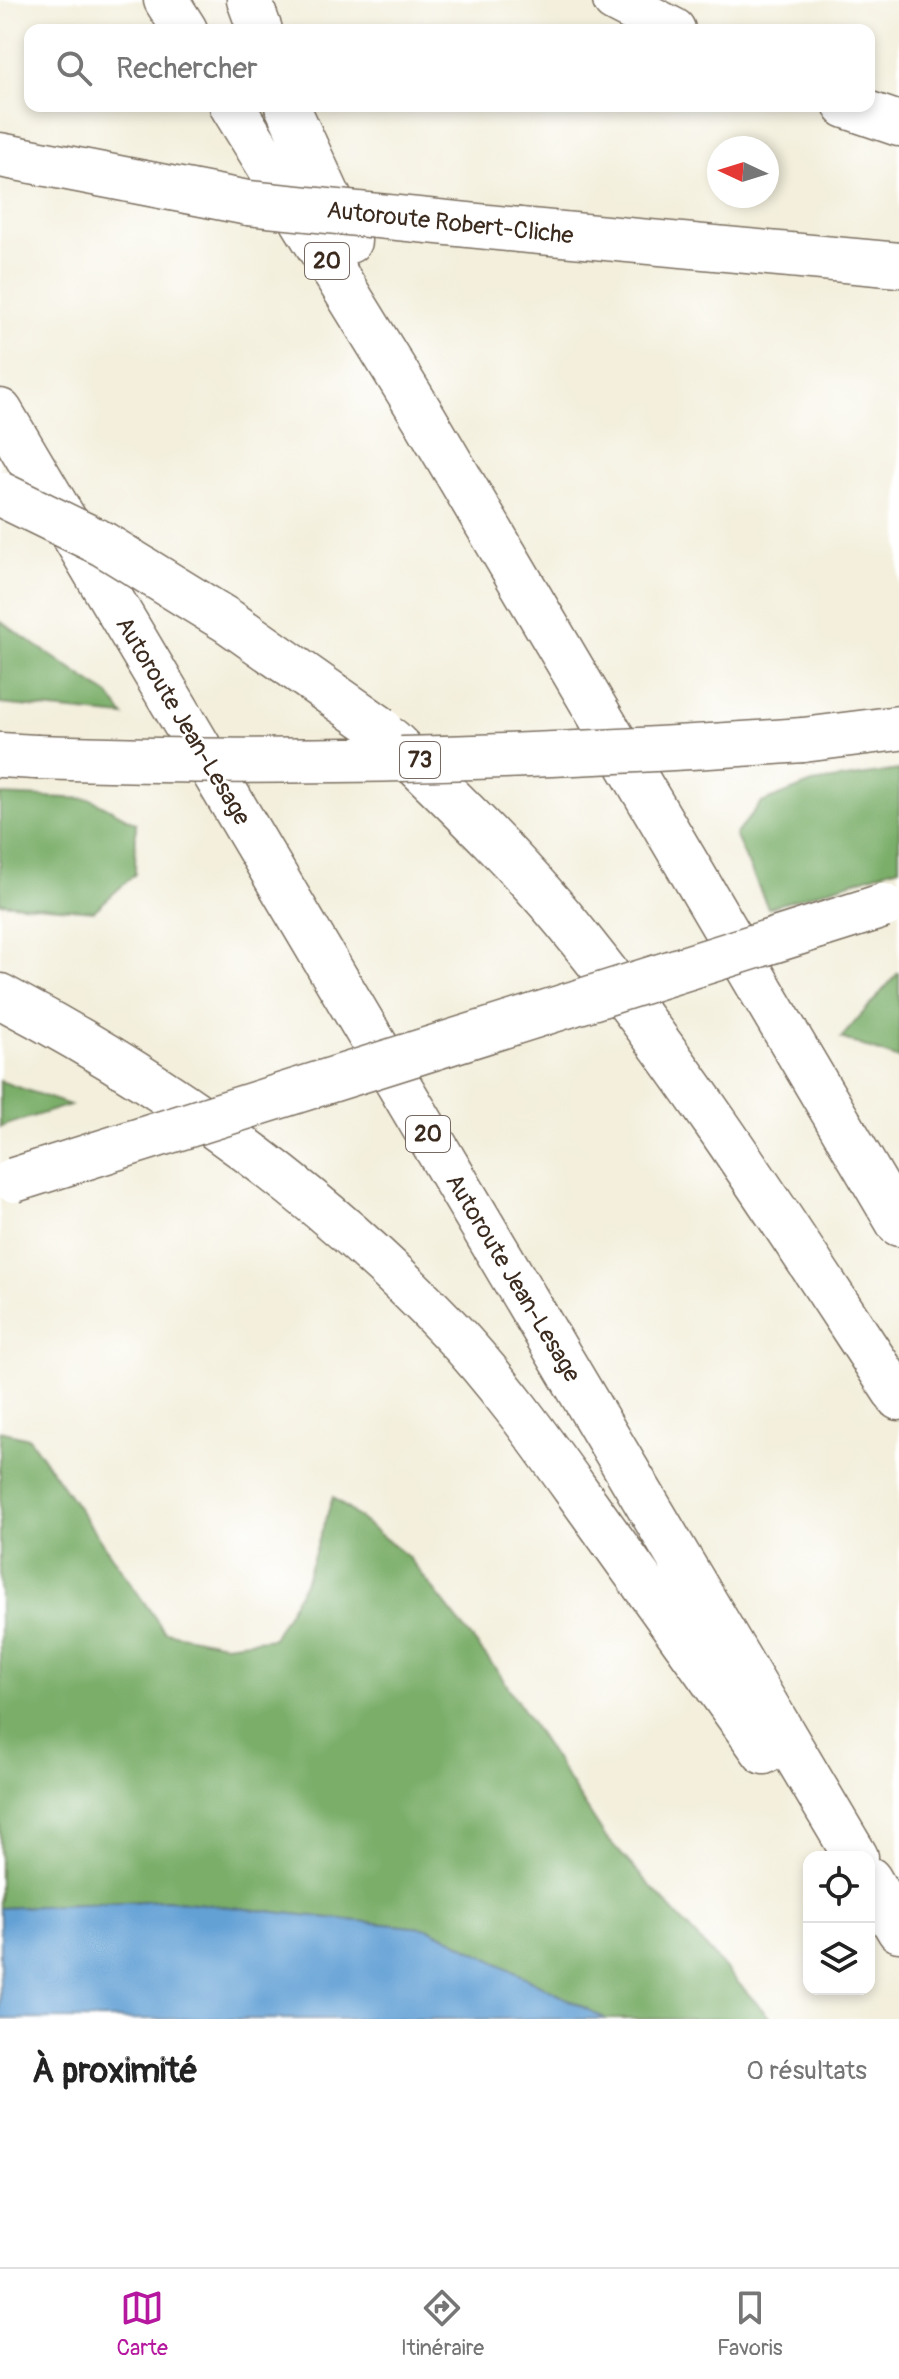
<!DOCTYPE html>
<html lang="fr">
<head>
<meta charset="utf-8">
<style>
  :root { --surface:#fff; --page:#f6f6f6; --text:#222; --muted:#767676; --line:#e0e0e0; --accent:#b5179e }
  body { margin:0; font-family:Pangolin,sans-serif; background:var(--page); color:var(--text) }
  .controls { position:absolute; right:24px; bottom:24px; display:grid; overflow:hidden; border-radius:16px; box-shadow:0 4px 12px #0003 }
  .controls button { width:72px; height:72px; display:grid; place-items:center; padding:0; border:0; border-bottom:2px solid var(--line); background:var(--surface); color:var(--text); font:40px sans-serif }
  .compass { position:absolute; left:707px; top:136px; width:72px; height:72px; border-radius:50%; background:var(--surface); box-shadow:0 4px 12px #0003; rotate:274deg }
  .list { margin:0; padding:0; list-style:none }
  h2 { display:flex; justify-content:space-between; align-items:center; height:104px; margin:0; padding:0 32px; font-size:34px }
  h2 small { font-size:26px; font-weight:400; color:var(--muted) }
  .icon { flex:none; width:44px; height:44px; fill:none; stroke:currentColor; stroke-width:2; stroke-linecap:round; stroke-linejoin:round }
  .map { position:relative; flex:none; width:899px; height:2019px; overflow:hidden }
  .search { position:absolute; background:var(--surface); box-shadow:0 4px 12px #0003; left:24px; right:24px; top:24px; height:88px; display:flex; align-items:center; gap:20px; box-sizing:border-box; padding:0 28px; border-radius:16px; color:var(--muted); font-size:30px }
  .sheet { height:248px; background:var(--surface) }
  nav { display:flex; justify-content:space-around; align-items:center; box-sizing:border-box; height:112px; border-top:2px solid var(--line); background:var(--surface); font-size:22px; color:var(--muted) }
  nav a { display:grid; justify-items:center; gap:4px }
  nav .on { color:var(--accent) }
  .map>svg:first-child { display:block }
  .forest { fill:#7aae69; stroke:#5a6c44; stroke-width:2 }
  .water { fill:#64a1d5; stroke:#50667a; stroke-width:2 }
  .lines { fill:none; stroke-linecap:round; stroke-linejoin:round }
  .highway-casing { stroke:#7b6f60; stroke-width:47 }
  .highway { stroke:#fff; stroke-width:44 }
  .highway-bridge-casing { stroke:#7b6f60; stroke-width:47; stroke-linecap:butt }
  .highway-bridge { stroke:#fff; stroke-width:44 }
  .labels { text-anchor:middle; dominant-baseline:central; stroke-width:6; stroke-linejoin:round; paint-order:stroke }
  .shield { fill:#fff; stroke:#766a62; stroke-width:2 }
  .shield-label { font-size:22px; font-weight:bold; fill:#3b2a1e }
  .street-label { font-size:24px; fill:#3b2a1e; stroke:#fff }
</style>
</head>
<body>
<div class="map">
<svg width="899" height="2019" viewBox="0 0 899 2019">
  <rect width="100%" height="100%" fill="#fff"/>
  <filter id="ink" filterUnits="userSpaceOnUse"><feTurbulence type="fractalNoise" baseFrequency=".0125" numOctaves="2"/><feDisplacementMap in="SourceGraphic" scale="16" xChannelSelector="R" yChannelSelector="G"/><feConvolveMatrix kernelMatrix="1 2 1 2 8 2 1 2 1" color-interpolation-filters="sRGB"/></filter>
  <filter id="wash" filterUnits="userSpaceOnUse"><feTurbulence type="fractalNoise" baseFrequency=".006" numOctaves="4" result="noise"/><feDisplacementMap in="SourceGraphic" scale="32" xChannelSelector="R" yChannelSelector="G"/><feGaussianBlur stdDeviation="1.8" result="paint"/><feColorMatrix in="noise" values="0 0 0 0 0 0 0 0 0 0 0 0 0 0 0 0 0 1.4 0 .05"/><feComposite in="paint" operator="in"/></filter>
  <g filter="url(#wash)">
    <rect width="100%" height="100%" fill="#f3efdc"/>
    <path class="forest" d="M0 621 109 695 124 716 0 704Z
      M899 770V867L768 908 735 835 761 803 812 783Z
      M0 795 91 799 136 823 135 874 94 911 0 903Z
      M899 973V1059L841 1038 897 974Z
      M0 1081 70 1105 0 1127Z
      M0 1431 29 1438 165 1632 224 1644 273 1638 305 1582 333 1497 408 1557 499 1673 604 1835 771 2019H606L431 1929 167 1900 0 1908Z"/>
    <path class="water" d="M167 1900 431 1929 606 2019H0V1908Z"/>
  </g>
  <g filter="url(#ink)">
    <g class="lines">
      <g class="highway-casing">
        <path id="highway" d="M166 0 185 30
          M249 0 260 30
          M615 0 673 30
          M232 106 423 416 899 1224
          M287 106 349 241
          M846 106 899 124
          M0 155 248 203
          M519 230 899 265
          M0 411 856 1857
          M391 740C456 803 523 867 579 938 696 1084 796 1242 899 1398
          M803 740 899 728
          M0 755 36 757
          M0 996C166 1083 320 1193 450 1330 502 1385 547 1450 591 1511 649 1591 706 1672 764 1752
          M869 1879 899 1930"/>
      </g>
      <use href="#highway" class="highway"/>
      <g class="highway-bridge-casing">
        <path id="highway-bridge" d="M248 203 519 230
          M0 494 103 544 228 621 380 728
          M36 757C293 766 547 758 803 740
          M14 1180 883 906"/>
      </g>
      <use href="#highway-bridge" class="highway-bridge"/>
    </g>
  </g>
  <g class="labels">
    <g class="shield">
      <rect x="305" y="243" width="44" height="36" rx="6"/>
      <rect x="400" y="742" width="40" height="36" rx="6"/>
      <rect x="406" y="1116" width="44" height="36" rx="6"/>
    </g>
    <g class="shield-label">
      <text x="327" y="261">20</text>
      <text x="420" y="760">73</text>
      <text x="428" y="1134">20</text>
    </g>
    <g class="street-label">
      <text transform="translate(450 223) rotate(6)">Autoroute Robert-Cliche</text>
      <text transform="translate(183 721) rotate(59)">Autoroute Jean-Lesage</text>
      <text transform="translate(513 1278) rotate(59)">Autoroute Jean-Lesage</text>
    </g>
  </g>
</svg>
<div class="controls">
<button><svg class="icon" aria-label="locate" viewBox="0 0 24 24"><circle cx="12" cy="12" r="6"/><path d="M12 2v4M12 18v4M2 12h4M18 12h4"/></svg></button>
<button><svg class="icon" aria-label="layers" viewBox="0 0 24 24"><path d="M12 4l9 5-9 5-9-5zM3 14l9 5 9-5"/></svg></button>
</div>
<svg class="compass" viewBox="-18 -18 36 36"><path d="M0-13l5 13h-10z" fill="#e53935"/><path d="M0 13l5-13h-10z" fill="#767676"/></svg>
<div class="search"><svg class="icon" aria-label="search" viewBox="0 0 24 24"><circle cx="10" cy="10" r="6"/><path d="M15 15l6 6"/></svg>Rechercher</div>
</div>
<section class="sheet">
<h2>À proximité<small>0 résultats</small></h2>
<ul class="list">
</ul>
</section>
<nav>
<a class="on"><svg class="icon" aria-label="map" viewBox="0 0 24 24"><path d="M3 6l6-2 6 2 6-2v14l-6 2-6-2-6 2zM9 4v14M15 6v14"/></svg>Carte</a>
<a><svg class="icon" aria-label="directions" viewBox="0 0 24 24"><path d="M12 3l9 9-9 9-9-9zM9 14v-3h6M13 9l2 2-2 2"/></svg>Itinéraire</a>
<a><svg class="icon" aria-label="saved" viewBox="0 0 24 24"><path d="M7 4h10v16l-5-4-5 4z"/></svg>Favoris</a>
</nav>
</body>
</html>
